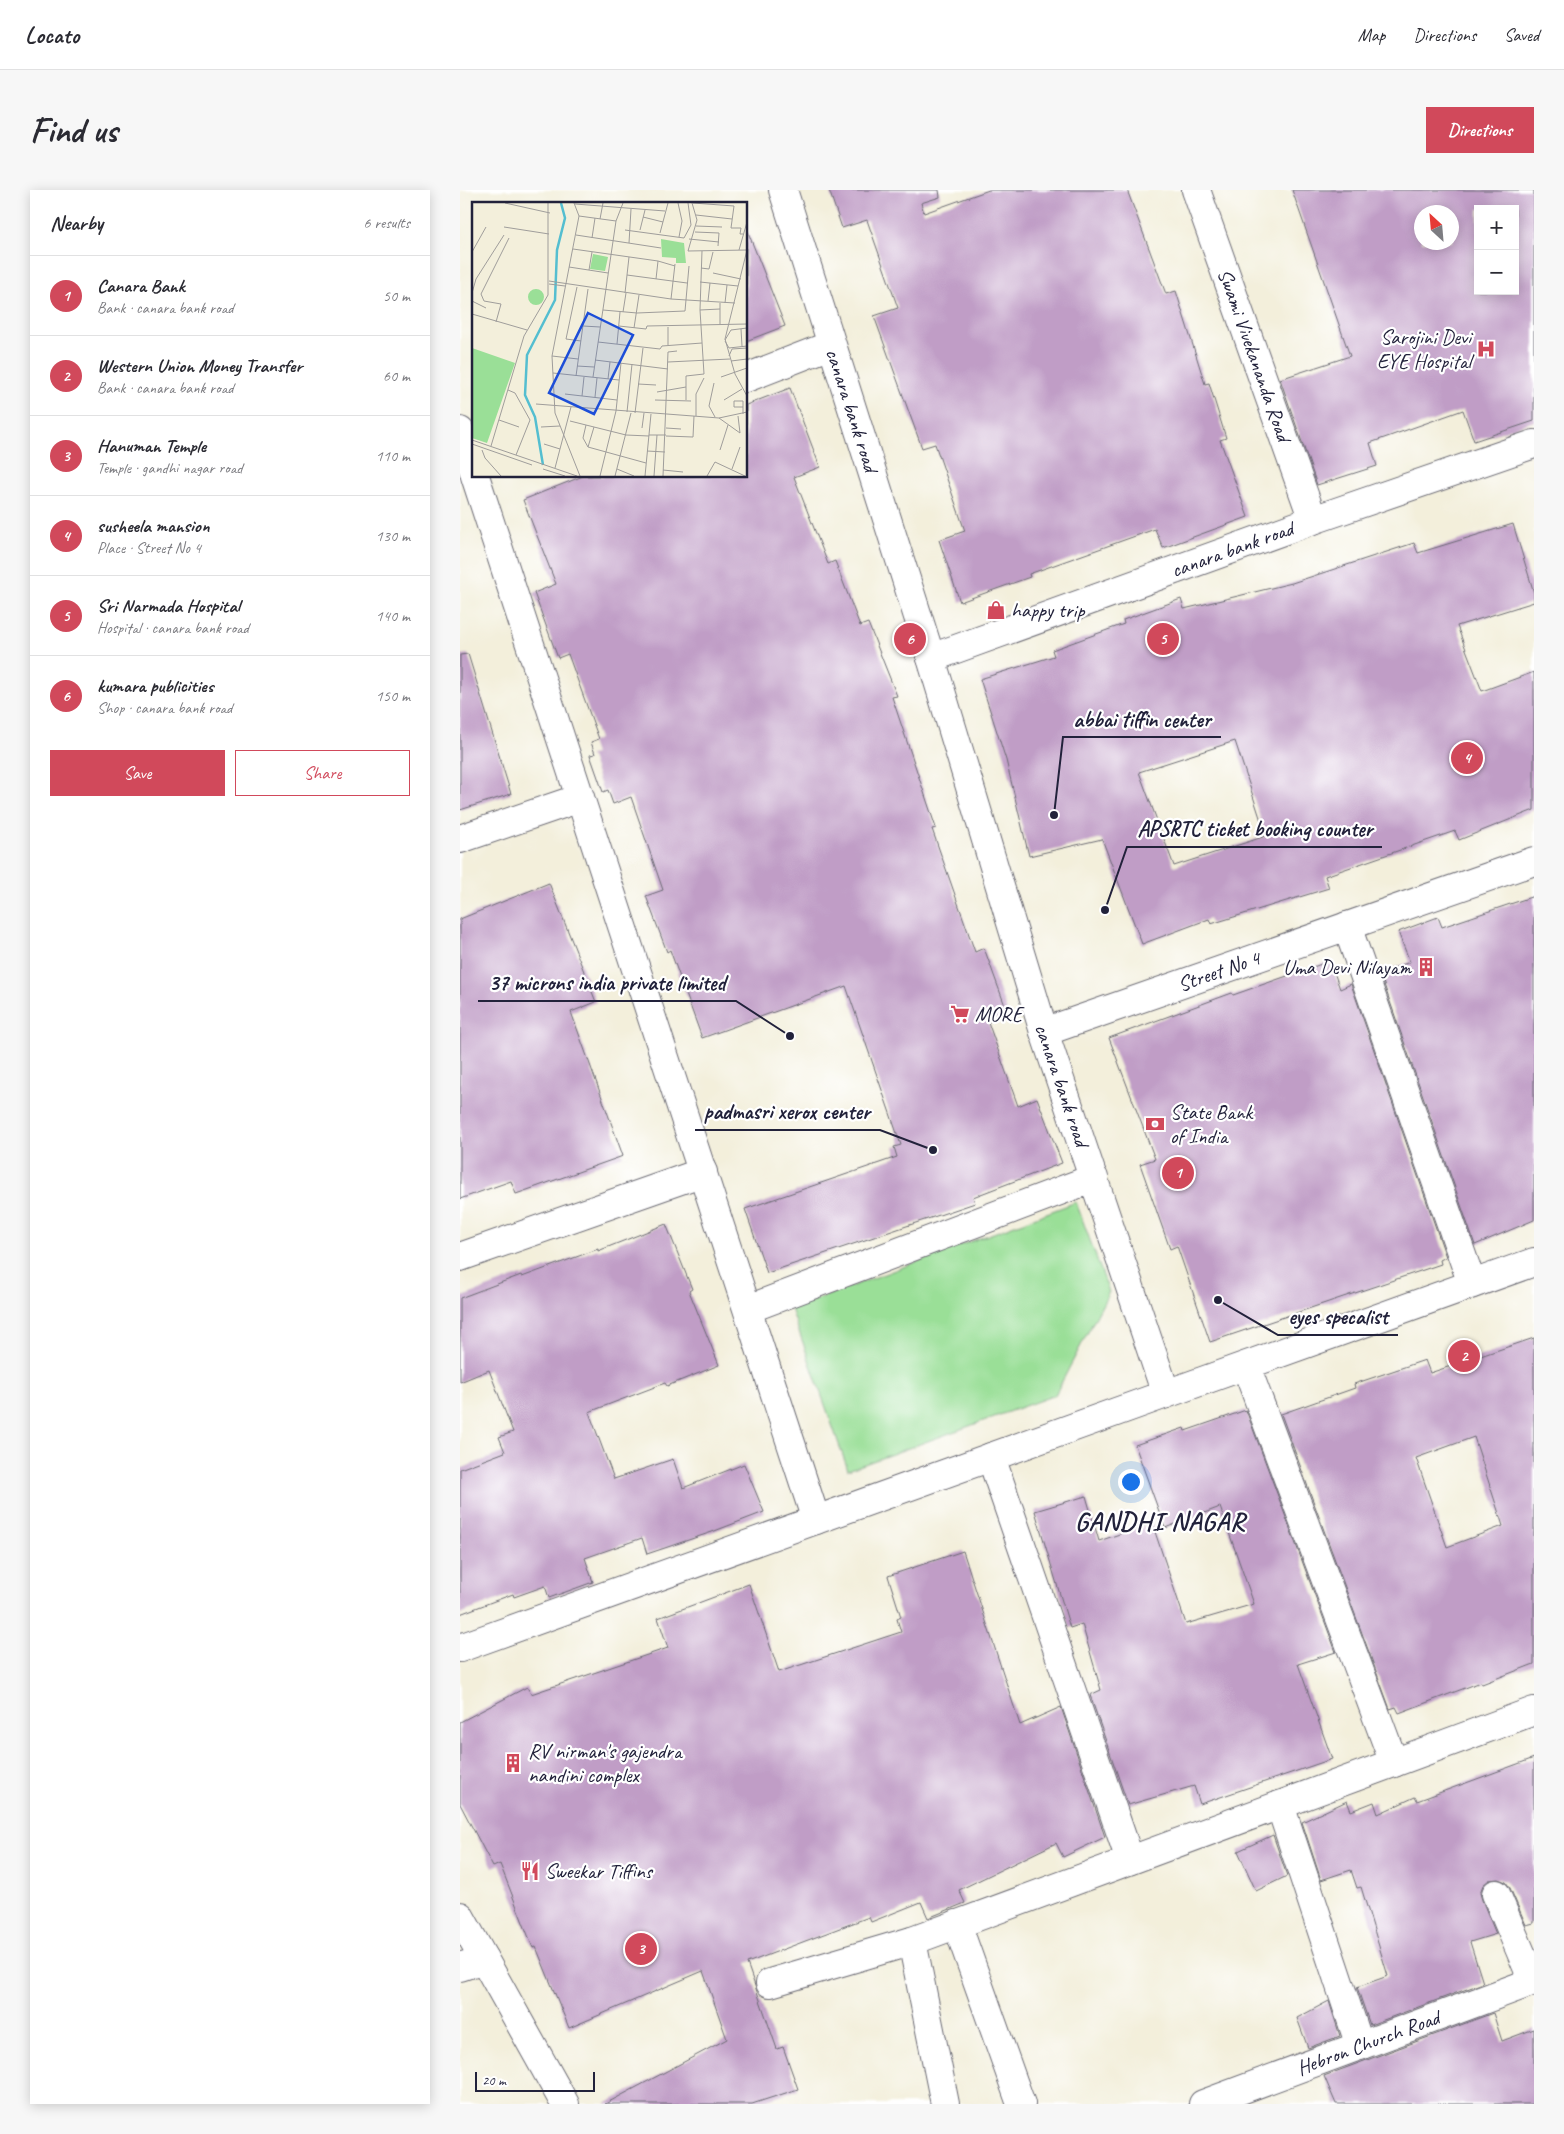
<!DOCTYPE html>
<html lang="en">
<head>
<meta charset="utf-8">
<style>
  :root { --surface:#fff; --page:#f7f7f7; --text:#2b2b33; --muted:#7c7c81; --line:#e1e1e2; --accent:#d1495b }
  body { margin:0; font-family:Caveat,sans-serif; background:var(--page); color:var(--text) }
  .controls { position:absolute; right:15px; top:15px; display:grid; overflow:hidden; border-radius:0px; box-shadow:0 2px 12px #0003 }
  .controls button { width:45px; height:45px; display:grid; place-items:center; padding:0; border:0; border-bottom:1px solid var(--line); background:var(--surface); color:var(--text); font:25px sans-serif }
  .compass { position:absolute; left:954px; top:15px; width:45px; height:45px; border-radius:50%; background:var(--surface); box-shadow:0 2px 12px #0003; rotate:334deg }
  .scale { position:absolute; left:15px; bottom:12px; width:120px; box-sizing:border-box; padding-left:5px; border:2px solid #22223b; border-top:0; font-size:14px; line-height:18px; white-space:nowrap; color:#22223b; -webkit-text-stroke:4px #fff; paint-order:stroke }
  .you { position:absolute; left:670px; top:1291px; width:18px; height:18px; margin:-12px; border:4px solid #fff; border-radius:50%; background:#1a73e8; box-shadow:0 0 0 8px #1a73e833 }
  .badge { display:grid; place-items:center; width:32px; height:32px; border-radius:50%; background:var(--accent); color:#fff; font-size:16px; font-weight:700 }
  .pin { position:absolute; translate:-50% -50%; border:2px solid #fff; box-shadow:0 1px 5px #0006 }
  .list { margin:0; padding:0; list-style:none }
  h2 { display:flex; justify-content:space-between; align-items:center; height:65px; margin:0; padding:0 20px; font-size:21px }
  h2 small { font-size:16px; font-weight:400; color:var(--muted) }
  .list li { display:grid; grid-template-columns:32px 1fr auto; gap:15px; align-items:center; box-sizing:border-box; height:80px; padding:0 20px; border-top:1px solid var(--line) }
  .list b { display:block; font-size:19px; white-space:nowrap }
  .list p { margin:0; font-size:16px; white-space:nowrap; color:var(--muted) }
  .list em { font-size:16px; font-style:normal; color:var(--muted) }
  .actions { display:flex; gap:10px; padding:15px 20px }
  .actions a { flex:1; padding:11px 0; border:1px solid var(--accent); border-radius:0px; text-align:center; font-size:18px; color:var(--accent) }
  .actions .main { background:var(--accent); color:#fff }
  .map { position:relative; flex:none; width:1074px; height:1914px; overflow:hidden; border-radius:0px }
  header { display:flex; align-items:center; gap:30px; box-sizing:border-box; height:70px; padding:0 25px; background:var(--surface); border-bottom:1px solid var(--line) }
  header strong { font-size:24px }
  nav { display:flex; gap:28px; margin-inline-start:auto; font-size:18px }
  .intro { display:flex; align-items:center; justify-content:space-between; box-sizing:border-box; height:120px; padding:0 30px }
  h1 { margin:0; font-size:35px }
  .button { padding:12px 22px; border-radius:0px; background:var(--accent); color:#fff; font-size:18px; font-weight:700 }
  main { display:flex; gap:30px; padding:0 30px }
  aside { flex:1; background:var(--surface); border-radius:0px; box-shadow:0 2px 12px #0003 }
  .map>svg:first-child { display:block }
  .green { fill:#9adf97; stroke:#5e8069 }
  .building { fill:#c09dc6; fill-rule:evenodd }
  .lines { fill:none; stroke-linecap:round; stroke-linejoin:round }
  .street-casing { stroke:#6b6a73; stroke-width:30 }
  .secondary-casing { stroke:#6b6a73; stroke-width:30 }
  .street { stroke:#fff; stroke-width:28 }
  .secondary { stroke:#fff; stroke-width:28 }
  .labels { text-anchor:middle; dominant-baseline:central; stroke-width:4.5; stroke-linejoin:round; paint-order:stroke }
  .poi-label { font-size:21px; fill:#22223b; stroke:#fff; text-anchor:start }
  .street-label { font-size:21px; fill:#22223b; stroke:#fff }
  .district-label { font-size:26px; font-weight:bold; letter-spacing:1px; fill:#22223b; stroke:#fff }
  .inset-river { fill:none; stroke:#54bed0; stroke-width:2.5 }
  .inset-road { fill:none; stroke:#9f9d9b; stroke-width:1 }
  .view { fill:#1d4ed8; fill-opacity:0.15; stroke:#1d4ed8; stroke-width:2.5 }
  .inset-edge { fill:none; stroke:#22223b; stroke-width:2.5 }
  .leader { fill:none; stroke:#22223b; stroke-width:2 }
  .callout-dot { fill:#22223b; stroke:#fff; stroke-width:2 }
  .callout-label { font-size:22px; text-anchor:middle; font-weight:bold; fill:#22223b; stroke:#fff; stroke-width:4.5; stroke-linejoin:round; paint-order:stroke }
</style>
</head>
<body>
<header>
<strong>Locato</strong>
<nav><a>Map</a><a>Directions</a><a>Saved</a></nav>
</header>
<div class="intro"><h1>Find us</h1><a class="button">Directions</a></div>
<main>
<aside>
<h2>Nearby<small>6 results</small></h2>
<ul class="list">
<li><span class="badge">1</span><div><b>Canara Bank</b><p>Bank · canara bank road</p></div><em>50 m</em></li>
<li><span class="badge">2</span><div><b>Western Union Money Transfer</b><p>Bank · canara bank road</p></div><em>60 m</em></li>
<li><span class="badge">3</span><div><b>Hanuman Temple</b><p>Temple · gandhi nagar road</p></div><em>110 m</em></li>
<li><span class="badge">4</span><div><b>susheela mansion</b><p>Place · Street No 4</p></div><em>130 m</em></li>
<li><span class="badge">5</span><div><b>Sri Narmada Hospital</b><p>Hospital · canara bank road</p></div><em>140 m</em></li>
<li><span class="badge">6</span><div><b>kumara publicities</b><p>Shop · canara bank road</p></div><em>150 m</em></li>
</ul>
<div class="actions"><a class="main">Save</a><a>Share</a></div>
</aside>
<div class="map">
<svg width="1074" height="1914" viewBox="0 0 1074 1914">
  <rect width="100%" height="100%" fill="#fff"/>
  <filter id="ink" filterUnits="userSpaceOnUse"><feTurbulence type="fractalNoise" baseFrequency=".02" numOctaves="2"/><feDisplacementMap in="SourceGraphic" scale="10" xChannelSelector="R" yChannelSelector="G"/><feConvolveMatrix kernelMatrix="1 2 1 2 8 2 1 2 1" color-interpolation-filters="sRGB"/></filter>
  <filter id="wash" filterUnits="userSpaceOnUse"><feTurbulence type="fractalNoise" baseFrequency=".0096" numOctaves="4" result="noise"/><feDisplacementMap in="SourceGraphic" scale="20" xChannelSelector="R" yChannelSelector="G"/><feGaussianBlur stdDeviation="1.12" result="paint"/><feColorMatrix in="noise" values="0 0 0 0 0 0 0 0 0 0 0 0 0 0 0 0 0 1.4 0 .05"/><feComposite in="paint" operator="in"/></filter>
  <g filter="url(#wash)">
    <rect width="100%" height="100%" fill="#f3efdb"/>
    <path class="green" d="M616 1012 649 1102 595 1205 388 1280 331 1119Z"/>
    <g id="blocks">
      <path class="building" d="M369 0H479L480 7 461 13 464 23 529 0H667L706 104 716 101 745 194 749 193 766 248 760 250 788 327 703 358 695 339 569 384 570 387 500 412 479 350 505 341 475 254 462 258 414 126 438 118 407 30 382 38Z
        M832 0H1074V231L1014 251 1003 220 910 253 917 276 857 295 820 189 890 166ZM1018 19H1055V101H1018ZM962 22H992V52H962Z
        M286 42H288L325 136 286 151Z
        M330 198 360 277 334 287 368 374 375 371 400 436 408 433 437 506 432 507 476 638 472 639 515 762 524 758 548 824 528 832 558 916 577 908 602 973 513 1007 515 1013 307 1083 285 1019 437 967 434 957 441 955 386 796 242 848 210 760 207 762 186 706 203 700 171 607 153 614 148 600 143 602 130 565 135 564 131 552 139 549 108 464 98 468 74 403 96 394 63 310 123 286H286V215Z
        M1053 334 1074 403V412L997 436 1022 501 1074 482V620L999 650 995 641 865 686 869 698 751 734 749 729 682 754 642 649 569 666 546 570 520 489 594 466 592 460 664 434 663 430 721 409 724 419 832 393 954 353 958 363ZM775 551 806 646 714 676 679 582Z
        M8 464 51 604 0 620V465Z
        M89 693 136 812 111 822 163 966 56 1004 51 991 0 1009V729Z
        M1074 706V1030L1015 1055 920 783 950 772 938 742 978 727 982 737Z
        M870 771 880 799 891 794 986 1067 980 1070 981 1074 750 1152 717 1056 710 1059 680 974 695 969 649 848 772 803 773 805Z
        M206 1034 232 1099 229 1101 259 1175 207 1196 205 1193 129 1222 154 1289 213 1269 223 1298 284 1274 304 1322 252 1342 187 1364 182 1348 125 1368 133 1392 89 1408 85 1396 54 1407 53 1404 0 1424V1279L45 1262 39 1247 53 1242 29 1180 0 1192V1108L61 1085 62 1087 138 1059V1061Z
        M1074 1148V1474L1022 1494 1021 1492 939 1523 936 1517 930 1519 821 1224 895 1198 894 1194 965 1170 970 1183ZM1014 1247 1043 1336 987 1357 956 1268Z
        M786 1220 876 1462 838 1474 872 1569 740 1614 734 1596 668 1615 630 1505 641 1500 622 1434 610 1438 575 1321 626 1306 639 1351 692 1333 726 1434 794 1414 760 1317 705 1338 675 1255 724 1238 725 1241Z
        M503 1361 560 1535 601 1517 645 1647 603 1667 596 1653 499 1700 505 1713 468 1728 461 1712 411 1732 409 1727 287 1773 317 1859 323 1857 338 1899 292 1914H145L267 1849 243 1781 109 1838 76 1757 73 1758 40 1674 33 1677 0 1614V1532L67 1497 71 1504 208 1458 198 1428 289 1394 319 1482 441 1442 437 1429 441 1427 428 1386Z
        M1074 1568V1733L1066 1735 1050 1698 1046 1692 1038 1689 1029 1690 1023 1695 1020 1703 1022 1710 1036 1744 1010 1752 1023 1793 910 1835 897 1797 928 1786 901 1697 897 1698 891 1680 861 1690 842 1632 887 1611 891 1621 914 1612 918 1624 955 1607 957 1611Z
        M813 1645 827 1686 796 1701 778 1661Z
        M869 1811 880 1846 848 1858 837 1828Z
        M1033 1823 1042 1851 1074 1839V1914H876L864 1886Z"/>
    </g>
  </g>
  <g filter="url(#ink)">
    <use href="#blocks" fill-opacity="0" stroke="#6b6a73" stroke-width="1"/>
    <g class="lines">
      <g class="street-casing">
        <g id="street">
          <path id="s1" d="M736 0 853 330"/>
          <path d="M286 188 371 155"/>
          <path d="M0 241 14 282"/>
          <path d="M15 286 356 1330"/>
          <path id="s2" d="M471 468 853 330 1074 254"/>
          <path d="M0 649 120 608"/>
          <path d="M887 736 1012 1094"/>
          <path d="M0 1067 243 982"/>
          <path d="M288 1119 634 988"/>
          <path d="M786 1176 934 1573"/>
          <path d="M706 1204 1074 1072"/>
          <path d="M531 1267 670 1670"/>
          <path d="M820 1615 900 1856"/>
          <path d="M1036 1704 1073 1791"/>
          <path d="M497 1734 561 1914"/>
          <path d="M452 1751 485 1914"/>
          <path d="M0 1777 24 1769"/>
          <path d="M310 1793 452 1751 1074 1521"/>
          <path id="s3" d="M743 1914 1074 1791"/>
        </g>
      </g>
      <g class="secondary-casing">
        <g id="secondary">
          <path id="s4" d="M584 842 1074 671"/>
          <path d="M0 1458 706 1204 584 842 471 468 323 0"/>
          <path d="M0 1726 105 1914"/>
        </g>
      </g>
      <use href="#street" class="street"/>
      <use href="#secondary" class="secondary"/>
    </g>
  </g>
  <defs>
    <g id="hospital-bare" transform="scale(1.5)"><path d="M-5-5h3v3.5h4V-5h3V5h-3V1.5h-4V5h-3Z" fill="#d1495b" stroke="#fff" stroke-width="2.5" paint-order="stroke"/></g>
    <g id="shop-bare" transform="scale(1.5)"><path d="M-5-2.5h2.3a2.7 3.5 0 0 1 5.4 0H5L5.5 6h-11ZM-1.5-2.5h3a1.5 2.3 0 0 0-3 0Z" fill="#d1495b" stroke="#fff" stroke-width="2.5" paint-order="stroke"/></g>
    <g id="building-bare" transform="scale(1.5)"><path d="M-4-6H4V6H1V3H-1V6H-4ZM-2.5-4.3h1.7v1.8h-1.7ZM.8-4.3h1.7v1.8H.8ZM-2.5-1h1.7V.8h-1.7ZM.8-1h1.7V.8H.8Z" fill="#d1495b" stroke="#fff" stroke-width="2.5" paint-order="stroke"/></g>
    <g id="supermarket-bare" transform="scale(1.5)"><path d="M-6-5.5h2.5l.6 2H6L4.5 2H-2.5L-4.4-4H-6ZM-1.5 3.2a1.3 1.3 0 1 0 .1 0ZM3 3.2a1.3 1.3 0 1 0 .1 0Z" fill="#d1495b" stroke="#fff" stroke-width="2.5" paint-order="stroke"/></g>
    <g id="bank-bare" transform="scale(1.5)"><path d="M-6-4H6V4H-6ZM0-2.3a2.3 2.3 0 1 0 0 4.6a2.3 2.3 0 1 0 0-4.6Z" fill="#d1495b" stroke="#fff" stroke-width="2.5" paint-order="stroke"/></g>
    <g id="restaurant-bare" transform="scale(1.5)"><path d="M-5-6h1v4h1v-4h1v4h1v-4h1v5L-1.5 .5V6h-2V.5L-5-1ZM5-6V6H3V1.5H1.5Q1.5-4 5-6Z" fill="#d1495b" stroke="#fff" stroke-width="2.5" paint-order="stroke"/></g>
  </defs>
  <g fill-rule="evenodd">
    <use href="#hospital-bare" x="1026" y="159"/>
    <use href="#shop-bare" x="536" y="420"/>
    <use href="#building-bare" x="966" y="777"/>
    <use href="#supermarket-bare" x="500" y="824"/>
    <use href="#bank-bare" x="695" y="934"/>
    <use href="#building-bare" x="53" y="1573"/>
    <use href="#restaurant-bare" x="70" y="1681"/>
  </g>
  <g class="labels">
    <g class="poi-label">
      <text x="1011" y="147" text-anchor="end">Sarojini Devi<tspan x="1011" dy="24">EYE Hospital</tspan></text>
      <text x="551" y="420">happy trip</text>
      <text x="951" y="777" text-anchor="end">Uma Devi Nilayam</text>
      <text x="515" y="824">MORE</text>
      <text x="710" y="922">State Bank<tspan x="710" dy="24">of India</tspan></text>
      <text x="68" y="1561">RV nirman's gajendra<tspan x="68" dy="24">nandini complex</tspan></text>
      <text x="85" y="1681">Sweekar Tiffins</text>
    </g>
    <g class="street-label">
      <text stroke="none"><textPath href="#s1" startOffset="175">Swami Vivekananda Road</textPath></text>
      <text transform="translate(392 220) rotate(72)">canara bank road</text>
      <text stroke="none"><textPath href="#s2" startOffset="320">canara bank road</textPath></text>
      <text stroke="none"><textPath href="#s4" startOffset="185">Street No 4</textPath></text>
      <text transform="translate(602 895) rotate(71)">canara bank road</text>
      <text stroke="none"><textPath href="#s3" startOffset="176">Hebron Church Road</textPath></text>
    </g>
    <g class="district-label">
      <text x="700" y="1331">GANDHI NAGAR</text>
    </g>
  </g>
  <g transform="translate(12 12)">
    <rect width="275" height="275" fill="#f3efdb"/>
    <path d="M189 37 212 41 214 61H204V56L190 55ZM121 52 136 55 133 69 118 67ZM56 95a8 8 0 1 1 16 0a8 8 0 1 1-16 0ZM0 146 43 161 15 241 0 236Z" fill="#9adf97"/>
    <path class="inset-river" d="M71 263 63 215 53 193 55 153 83 98 85 48 93 16 89 1"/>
    <path class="inset-road" d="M33 1 78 11M102 1 107 14 80 154 83 211 108 274M206 1 210 19 207 35M220 1 225 18 216 49 275 48M221 1 262 4 259 26H269L268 32H271M103 2 193 9M224 13 260 17M107 14 144 19M171 15 191 20M128 17 131 1M224 24 250 25M32 25 77 32M153 28 212 36 219 23 216 1M168 28 173 8M223 30 247 31 246 44M188 31 196 1M104 33 189 46M120 36 123 16M217 37 247 40M157 41 159 7M101 47 186 59 184 77M267 48 275 20M275 48 253 137 263 172 275 194M0 50 14 25M186 59 203 64M97 65 136 71M229 66 237 67 241 50M117 68 120 50M241 71 269 77M155 73 215 81M77 79 199 97 263 101M228 80 266 84M77 82 93 84M105 85 94 137 109 139M0 91 4 77 32 33M153 91 157 55M199 97 203 62M0 99 14 106M236 99 238 81M248 101V122M253 101 255 83M131 108 165 111 213 109 217 64M228 108 248 107M151 110 154 91M0 112 55 128M24 120 29 102 12 99 9 92 37 36M111 124 128 125M147 124 174 127 175 124 275 122M162 126 167 93M269 127 270 144M253 138 259 128 275 126M253 139 257 146 275 144M126 140 188 147 190 144 230 141M145 142 148 110M196 143V125M80 154 106 157M257 154 260 147 275 146M123 158 196 167M259 159 275 157M196 160 258 157M105 164 122 165M81 171 147 178M104 174 116 87M121 175 144 19 151 1M249 175 275 166M136 177 138 160M242 181 237 204 243 215M166 182 184 183M36 188 43 191 58 218 44 253M185 190 214 185M93 192 145 198M110 194 112 175M123 195 125 176M183 198 219 199M214 198V174L232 172 228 108 230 49M252 198 270 187M64 202 247 216 275 210M271 205H262V199H271V212M155 210 160 162M163 211 171 146M224 214V192L232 176M266 214 268 231M247 216 268 231M27 218 47 225M98 219 154 233 177 234M114 223 111 236 116 245 174 261M69 225 88 224M170 226 172 211M194 226 209 227M177 233H194M194 234 221 235 222 214M0 238 105 274M0 242 60 263M72 242 88 247M19 244 52 134 76 93V1M116 245 122 225M10 248 13 256 29 274M248 248 256 223M175 249 193 250M83 266 99 205M71 267 93 274M145 267 162 274M260 267 268 245M191 268 211 270M128 274 144 209 149 161M143 274 159 211M173 274 179 212M182 274 185 233M191 274 196 150 205 149M235 274 243 260 273 274"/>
    <path class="view" d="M116 111 161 133 122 212 77 191Z"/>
    <rect width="275" height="275" class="inset-edge"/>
  </g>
  <path class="leader" d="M594 625L603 547H761M645 720L667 657H922M330 846L276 811H18M473 960L420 940H235M758 1110L818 1145H938"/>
  <g class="callout-dot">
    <circle cx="594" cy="625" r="5"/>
    <circle cx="645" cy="720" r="5"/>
    <circle cx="330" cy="846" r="5"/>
    <circle cx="473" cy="960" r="5"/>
    <circle cx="758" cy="1110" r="5"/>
  </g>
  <g class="callout-label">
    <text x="682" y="537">abbai tiffin center</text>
    <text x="795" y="646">APSRTC ticket booking counter</text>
    <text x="147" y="800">37 microns india private limited</text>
    <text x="327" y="929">padmasri xerox center</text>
    <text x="878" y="1134">eyes specalist</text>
  </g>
</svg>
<div class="controls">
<button>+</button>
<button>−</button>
</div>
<svg class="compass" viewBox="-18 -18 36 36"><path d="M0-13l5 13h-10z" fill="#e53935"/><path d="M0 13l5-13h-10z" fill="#7c7c81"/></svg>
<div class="scale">20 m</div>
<div class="you"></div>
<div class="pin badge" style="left:718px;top:983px">1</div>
<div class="pin badge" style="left:1004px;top:1166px">2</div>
<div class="pin badge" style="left:181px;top:1759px">3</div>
<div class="pin badge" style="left:1007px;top:568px">4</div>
<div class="pin badge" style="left:703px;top:449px">5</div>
<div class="pin badge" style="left:450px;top:449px">6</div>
</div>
</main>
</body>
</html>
